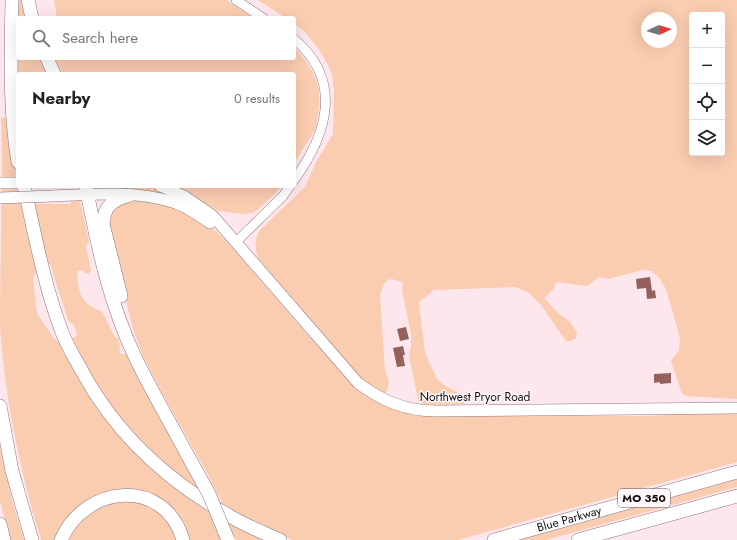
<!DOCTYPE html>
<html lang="en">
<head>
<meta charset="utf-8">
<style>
  :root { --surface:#fff; --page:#f6f6f6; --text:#222; --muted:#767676; --line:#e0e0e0 }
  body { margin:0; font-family:Jost,sans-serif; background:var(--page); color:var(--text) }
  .controls { position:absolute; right:12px; top:12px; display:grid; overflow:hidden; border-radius:4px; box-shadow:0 4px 16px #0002 }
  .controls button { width:36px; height:36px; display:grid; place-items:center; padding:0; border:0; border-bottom:1px solid var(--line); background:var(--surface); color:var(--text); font:20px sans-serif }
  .compass { position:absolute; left:641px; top:12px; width:36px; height:36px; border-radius:50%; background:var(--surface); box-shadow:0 4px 16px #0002; rotate:86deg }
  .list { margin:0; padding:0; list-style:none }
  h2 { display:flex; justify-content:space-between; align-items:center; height:52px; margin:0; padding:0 16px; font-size:17px }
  h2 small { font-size:13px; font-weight:400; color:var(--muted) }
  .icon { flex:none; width:22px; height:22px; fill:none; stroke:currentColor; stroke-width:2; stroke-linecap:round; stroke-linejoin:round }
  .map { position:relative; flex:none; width:737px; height:540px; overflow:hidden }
  .search { position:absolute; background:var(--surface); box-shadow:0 4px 16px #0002; left:16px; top:16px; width:280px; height:44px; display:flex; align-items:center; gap:10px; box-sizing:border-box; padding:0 14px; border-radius:4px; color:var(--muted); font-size:15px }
  .panel { position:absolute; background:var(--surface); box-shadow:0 4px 16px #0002; left:16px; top:72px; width:280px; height:116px; border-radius:4px }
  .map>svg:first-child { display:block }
  .green { fill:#faccb0; fill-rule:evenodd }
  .building { fill:#94625c }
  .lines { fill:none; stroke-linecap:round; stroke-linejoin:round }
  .minor-casing { stroke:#8e767c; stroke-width:10 }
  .major-casing { stroke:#8e767c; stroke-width:12 }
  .highway-casing { stroke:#8e767c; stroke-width:14 }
  .minor { stroke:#fff; stroke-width:9 }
  .major { stroke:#fff; stroke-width:11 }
  .highway { stroke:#fff; stroke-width:13 }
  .major-bridge-casing { stroke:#8e767c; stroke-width:12; stroke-linecap:butt }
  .highway-bridge-casing { stroke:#8e767c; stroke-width:14; stroke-linecap:butt }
  .major-bridge { stroke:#fff; stroke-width:11 }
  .highway-bridge { stroke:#fff; stroke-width:13 }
  .labels { text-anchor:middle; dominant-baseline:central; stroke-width:3; stroke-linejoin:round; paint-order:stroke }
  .shield { fill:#fff9fa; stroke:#5a5355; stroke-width:1 }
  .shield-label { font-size:11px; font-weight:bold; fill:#140c0e }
  .street-label { font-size:12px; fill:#140c0e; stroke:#fff9fa }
</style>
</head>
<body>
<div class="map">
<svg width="737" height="540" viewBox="0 0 737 540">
  <rect width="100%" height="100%" fill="#fde7ec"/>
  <path class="green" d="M17 0H22L27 18H18V58H41L48 74H18V137L16 113Z
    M54 0H226L254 18H57Z
    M258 0H737V399L685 396 681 391 671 361 679 350 680 338 666 289 660 279 652 271 642 270 609 279 599 277 587 286 556 282 554 288 544 298 558 313 569 321 577 332 576 338 571 341H566L541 305 528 292 515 287 434 290 419 302 425 353 437 379 444 385 460 394 465 404 427 405 422 404 418 399 409 356 411 347V334L402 290 403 283C388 275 383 280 380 296L385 372C390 380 390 384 385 393L381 394 364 381 340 356 258 258C255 248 254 239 260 230L305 187 316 162 333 134 334 90 332 74 327 63 318 48 304 31 294 24V18H286ZM692 15H722V153H692ZM647 18H671V42H647Z
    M294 48C314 67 323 87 318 115 317 119 317 123 316 127 310 141 300 151 294 165V74H62L55 58H294Z
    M9 117 13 159 37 257 36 273 33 278 37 313 54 339 59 342 139 453 275 540H188L185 532 127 490C83 493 80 507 57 540H41C20 471 5 399 0 327 0 257 3 187 1 118Z
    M93 186H151L162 189 203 213 94 190Z
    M177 186H281L275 194 257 210 252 213 244 214 218 211Z
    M80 200 89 242 86 246 91 271 88 274 85 273 82 270 77 271C79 292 79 304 102 311L113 334 119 340 120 349 119 351 121 354H130L207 497 190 487 130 432 91 378 72 339 77 335 74 325 68 320 50 264H48L32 204H71V201Z
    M127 200 152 202 171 206 203 222 218 233 232 247 306 333 355 385 444 416H647L670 415 676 411 737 412V462L458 540H292L224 507 207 473 161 391 143 356 133 329 107 223 108 212Z
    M0 447 13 504 24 540H10L0 501Z
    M737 479V487L546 540H517Z
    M142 501 166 517 179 540H64L67 534 101 502Z"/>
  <path class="building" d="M650 277 652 291 655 290 656 298 647 299 646 288 637 289 636 279Z
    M406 327 409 339 400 341 397 329Z
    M403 346 405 355H403L405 366 397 367 393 348Z
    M671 373V383L660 384V382L654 383V374Z"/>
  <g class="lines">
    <g class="minor-casing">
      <path id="minor" d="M236 0 263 18
        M294 39C344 81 327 135 294 180
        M236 242 283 196 290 186"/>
    </g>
    <g class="major-casing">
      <path id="major" d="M0 183H18
        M160 186 184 196 213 216 358 383C382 401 406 411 436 411L737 408
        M53 196C91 195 132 190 169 201 184 205 197 214 210 223"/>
    </g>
    <g class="highway-casing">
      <g id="highway">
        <path d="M12 0C11 55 9 108 18 162"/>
        <path d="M28 0 32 18"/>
        <path d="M47 58 54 74"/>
        <path d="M24 186C35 235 44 285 62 332 67 346 76 360 83 373 117 435 166 480 228 515 244 525 262 532 280 540"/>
        <path d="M86 186C97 245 110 305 136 359 152 392 171 424 188 456"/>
        <path d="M121 296 103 224C104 205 113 200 130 195"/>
        <path d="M0 406 12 471 32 540"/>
        <path d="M0 524 4 540"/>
        <path d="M61 540C85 484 165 477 183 540"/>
        <path id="s1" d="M494 540 737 472"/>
        <path d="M578 540 737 496"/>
      </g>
    </g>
    <use href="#minor" class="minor"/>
    <use href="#major" class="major"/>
    <use href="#highway" class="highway"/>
    <g class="major-bridge-casing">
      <path id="major-bridge" d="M0 198 53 196"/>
    </g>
    <g class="highway-bridge-casing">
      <path id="highway-bridge" d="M188 456 209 494 228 540"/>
    </g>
    <use href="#major-bridge" class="major-bridge"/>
    <use href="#highway-bridge" class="highway-bridge"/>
  </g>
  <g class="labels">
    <rect class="shield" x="618" y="489" width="52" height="18" rx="3"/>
    <g class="shield-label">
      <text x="644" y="498">MO 350</text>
    </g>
    <g class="street-label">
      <text x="475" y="397">Northwest Pryor Road</text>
      <text stroke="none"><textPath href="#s1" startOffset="78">Blue Parkway</textPath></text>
    </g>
  </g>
</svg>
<div class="controls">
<button>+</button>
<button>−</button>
<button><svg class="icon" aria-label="locate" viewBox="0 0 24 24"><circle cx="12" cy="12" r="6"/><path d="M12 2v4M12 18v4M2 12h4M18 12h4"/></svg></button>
<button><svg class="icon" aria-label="layers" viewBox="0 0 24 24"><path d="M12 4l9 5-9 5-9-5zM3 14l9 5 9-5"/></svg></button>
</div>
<svg class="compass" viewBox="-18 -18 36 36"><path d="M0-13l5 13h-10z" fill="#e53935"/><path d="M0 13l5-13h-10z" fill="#767676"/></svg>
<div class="search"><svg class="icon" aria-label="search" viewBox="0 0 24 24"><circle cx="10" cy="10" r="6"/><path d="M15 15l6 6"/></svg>Search here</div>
<section class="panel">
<h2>Nearby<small>0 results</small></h2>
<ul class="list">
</ul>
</section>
</div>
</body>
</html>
